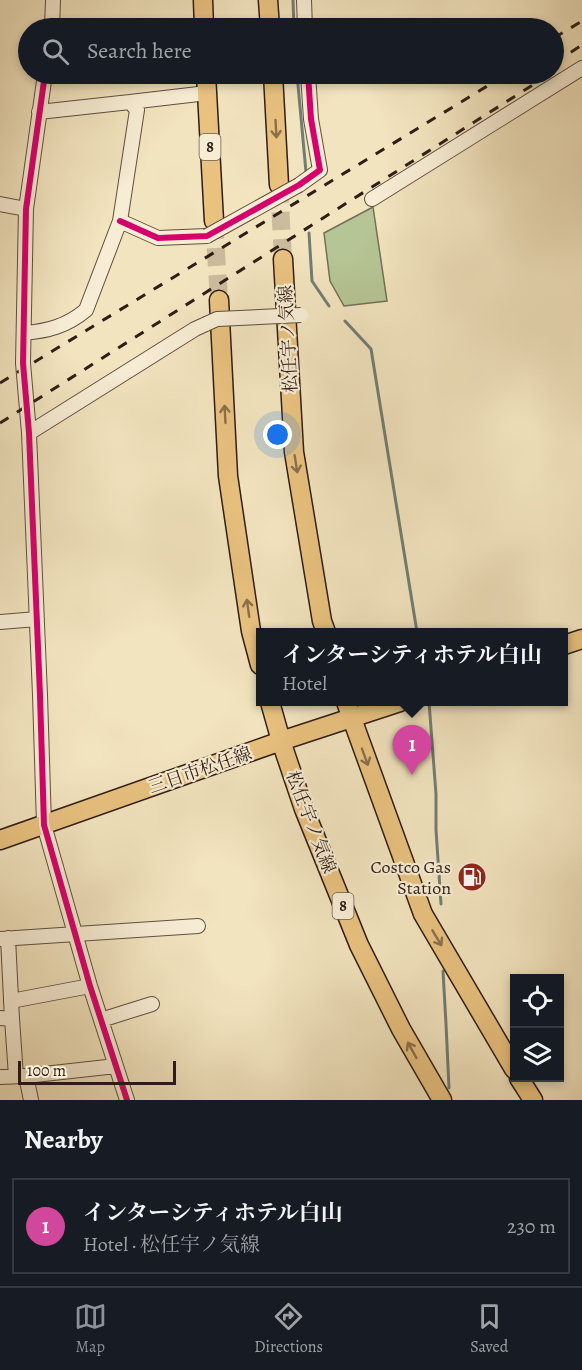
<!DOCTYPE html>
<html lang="en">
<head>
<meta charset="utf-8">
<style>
  :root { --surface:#171b24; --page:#242831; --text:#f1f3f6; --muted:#9ea1a6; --line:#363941; --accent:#8c9099 }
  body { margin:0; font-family:Alegreya,"Noto Serif JP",serif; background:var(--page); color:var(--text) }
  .controls { position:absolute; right:18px; bottom:18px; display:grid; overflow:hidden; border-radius:0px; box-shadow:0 3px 9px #0003 }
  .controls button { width:54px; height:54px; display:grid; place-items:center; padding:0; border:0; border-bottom:2px solid var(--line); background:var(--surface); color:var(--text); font:30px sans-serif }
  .scale { position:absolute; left:18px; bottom:15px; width:158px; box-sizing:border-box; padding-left:6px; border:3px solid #2f1d15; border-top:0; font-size:16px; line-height:21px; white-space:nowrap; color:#2f1d15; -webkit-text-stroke:4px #f7edd5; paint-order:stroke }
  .you { position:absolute; left:278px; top:435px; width:21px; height:21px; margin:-15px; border:4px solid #fff; border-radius:50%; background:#1a73e8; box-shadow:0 0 0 9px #1a73e833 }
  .badge { display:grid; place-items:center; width:39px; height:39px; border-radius:50%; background:var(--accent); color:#fff; font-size:20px; font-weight:700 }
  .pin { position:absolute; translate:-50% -50px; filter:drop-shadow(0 2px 3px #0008) }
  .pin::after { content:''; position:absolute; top:32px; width:21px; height:18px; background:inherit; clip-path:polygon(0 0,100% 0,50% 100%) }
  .popup { position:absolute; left:256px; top:628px; width:312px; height:78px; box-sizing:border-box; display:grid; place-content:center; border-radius:0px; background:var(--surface); filter:drop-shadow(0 2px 4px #0005); font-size:20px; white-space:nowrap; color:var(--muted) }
  .popup b { font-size:22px; color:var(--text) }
  .popup::after { content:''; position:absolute; left:50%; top:100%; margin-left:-12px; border:12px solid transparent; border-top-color:var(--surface) }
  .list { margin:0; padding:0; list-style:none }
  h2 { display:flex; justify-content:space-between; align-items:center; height:78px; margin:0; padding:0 24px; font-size:26px }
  h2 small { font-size:20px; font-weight:400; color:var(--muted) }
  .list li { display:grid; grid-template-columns:39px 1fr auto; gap:18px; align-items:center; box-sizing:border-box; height:96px; margin:0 12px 12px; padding:0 12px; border:2px solid var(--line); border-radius:0px }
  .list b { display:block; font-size:22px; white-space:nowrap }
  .list p { margin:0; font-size:20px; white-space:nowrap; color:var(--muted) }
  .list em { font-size:20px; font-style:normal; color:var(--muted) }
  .icon { flex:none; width:33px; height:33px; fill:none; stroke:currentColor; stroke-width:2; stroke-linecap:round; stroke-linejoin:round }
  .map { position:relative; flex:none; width:582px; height:1100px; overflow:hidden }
  .search { position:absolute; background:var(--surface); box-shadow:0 3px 9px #0003; left:18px; right:18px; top:18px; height:66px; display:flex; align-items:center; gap:15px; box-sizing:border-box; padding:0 21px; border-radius:33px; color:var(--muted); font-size:22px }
  .sheet { height:186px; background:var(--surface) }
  nav { display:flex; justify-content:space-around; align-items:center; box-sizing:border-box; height:84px; border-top:2px solid var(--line); background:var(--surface); font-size:16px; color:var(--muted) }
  nav a { display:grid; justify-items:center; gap:3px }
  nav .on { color:var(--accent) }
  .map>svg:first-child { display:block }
  .green { fill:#b6c595; stroke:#727155; stroke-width:1.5 }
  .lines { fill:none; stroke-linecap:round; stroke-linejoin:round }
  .stream { stroke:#707e74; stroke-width:3 }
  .major-tunnel { stroke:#cbbc9d; stroke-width:18; stroke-dasharray:18 9; stroke-linecap:butt }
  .minor-casing { stroke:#604f40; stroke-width:16 }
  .major-casing { stroke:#2f1d15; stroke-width:21 }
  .minor { stroke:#f7edd5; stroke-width:14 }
  .major { stroke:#e9c280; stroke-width:18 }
  .rail { stroke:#2f1d15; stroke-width:3; stroke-dasharray:10 10; stroke-linecap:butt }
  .minor-bridge-casing { stroke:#604f40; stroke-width:16; stroke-linecap:butt }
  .minor-bridge { stroke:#f7edd5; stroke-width:14 }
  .cycleway-casing { stroke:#f7edd5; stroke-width:10 }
  .cycleway { stroke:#d6006c; stroke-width:6 }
  .oneway { stroke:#8c704a }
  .labels { text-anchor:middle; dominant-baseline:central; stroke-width:4.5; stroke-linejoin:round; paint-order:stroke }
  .shield { fill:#f7edd5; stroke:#6b5b4f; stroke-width:1.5 }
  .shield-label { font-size:16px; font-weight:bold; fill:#2f1d15 }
  .street-label { font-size:18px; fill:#2f1d15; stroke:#f7edd5 }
  .poi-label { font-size:18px; fill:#2f1d15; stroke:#f7edd5; text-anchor:end }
</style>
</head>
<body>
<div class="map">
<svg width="582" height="1100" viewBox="0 0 582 1100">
  <rect width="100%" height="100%" fill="#f2e4bf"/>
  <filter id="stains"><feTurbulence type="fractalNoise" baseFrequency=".00333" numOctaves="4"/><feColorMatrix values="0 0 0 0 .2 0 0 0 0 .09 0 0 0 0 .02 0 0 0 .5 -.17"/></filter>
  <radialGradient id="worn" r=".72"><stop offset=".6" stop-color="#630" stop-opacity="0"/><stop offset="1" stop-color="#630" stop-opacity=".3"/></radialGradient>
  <path class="green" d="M373 207 387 301 344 306 330 281 324 233Z"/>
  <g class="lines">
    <path class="stream" d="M293 0 294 28
      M297 74 306 172
      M309 233 312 281 329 306
      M345 321 371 349 417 632
      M429 702 436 794V830L441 904
      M443 971 446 1024 449 1088"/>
    <path class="major-tunnel" d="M279 185 283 259
      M214 221 219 300"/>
    <g class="minor-casing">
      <path id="minor" d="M304 0 305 28
        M52 28 53 0
        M45 74 26 209 23 363 29 433 40 695 44 825 90 986 127 1100
        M130 102 207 93
        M299 185 320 170 311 119 308 74
        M372 199 582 68
        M0 204 26 209
        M120 221 158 238 207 236
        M24 333C48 331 67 326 86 310L120 221 137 110 130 102 39 112
        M29 433 195 329 206 324
        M0 622 37 619
        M8 938 12 1019
        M0 939 198 926
        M11 1001 90 986
        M0 1018 12 1019 16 1076
        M101 1020 152 1004
        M0 1077 24 1076
        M31 1100 26 1076 116 1066"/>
    </g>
    <g class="major-casing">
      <path id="major" d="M203 0 204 28
        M268 0 270 28
        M206 74 214 221
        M273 74 279 185
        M283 259 294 452 322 621 326 632
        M219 300 228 476 251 631 260 665
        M564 645 582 639
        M270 702 281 741 304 809 359 945 401 1029 442 1100
        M346 702 423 914 514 1069
        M0 840 281 741 400 702
        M519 1078 533 1100"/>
    </g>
    <use href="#minor" class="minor"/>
    <use href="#major" class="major"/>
    <path class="rail" d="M554 38 582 21
      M554 63 582 45
      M0 383 507 74
      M0 423 550 74"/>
    <g class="minor-bridge-casing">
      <path id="minor-bridge" d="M207 236 299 185
        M206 324 217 319 301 315"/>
    </g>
    <use href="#minor-bridge" class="minor-bridge"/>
    <g class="cycleway-casing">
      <path id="cycleway" d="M45 74 26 209 23 363 29 433 40 695 44 825 90 986 127 1100
        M120 221 158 238 207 236 299 185 320 170 311 119 308 74"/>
    </g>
    <use href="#cycleway" class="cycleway"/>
  </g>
  <defs><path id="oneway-shaft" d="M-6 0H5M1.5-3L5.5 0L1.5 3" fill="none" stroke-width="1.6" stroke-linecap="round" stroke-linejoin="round" transform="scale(1.5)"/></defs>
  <g class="oneway">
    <use href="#oneway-shaft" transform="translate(276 129) rotate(87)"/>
    <use href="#oneway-shaft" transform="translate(225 414) rotate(-93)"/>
    <use href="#oneway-shaft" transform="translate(296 464) rotate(81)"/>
    <use href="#oneway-shaft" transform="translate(248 608) rotate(-98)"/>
    <use href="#oneway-shaft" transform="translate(365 757) rotate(70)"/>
    <use href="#oneway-shaft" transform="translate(437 938) rotate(59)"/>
    <use href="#oneway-shaft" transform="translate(412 1050) rotate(-119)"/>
  </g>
  <defs>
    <g id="fuel-disc" transform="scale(1.5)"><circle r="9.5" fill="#8f2418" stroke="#f7edd5"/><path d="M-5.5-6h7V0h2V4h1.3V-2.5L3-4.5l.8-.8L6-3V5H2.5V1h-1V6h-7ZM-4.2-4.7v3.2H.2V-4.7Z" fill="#fff"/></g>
  </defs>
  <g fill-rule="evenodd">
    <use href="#fuel-disc" x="472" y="877"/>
  </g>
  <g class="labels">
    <g class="shield">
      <rect x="199.5" y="134" width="21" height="26" rx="4.5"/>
      <rect x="332.5" y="893" width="21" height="26" rx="4.5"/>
    </g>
    <g class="shield-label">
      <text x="210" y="147">8</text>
      <text x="343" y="906">8</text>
    </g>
    <g class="street-label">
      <text transform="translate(288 339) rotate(-93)">松任宇ノ気線</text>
      <text transform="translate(200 770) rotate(-19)">三日市松任線</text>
      <text transform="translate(311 822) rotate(69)">松任宇ノ気線</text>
    </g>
    <g class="poi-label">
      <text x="451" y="867">Costco Gas<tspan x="451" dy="21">Station</tspan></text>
    </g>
  </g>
  <rect width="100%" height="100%" filter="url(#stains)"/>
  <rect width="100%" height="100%" fill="url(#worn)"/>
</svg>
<div class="controls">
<button><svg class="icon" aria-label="locate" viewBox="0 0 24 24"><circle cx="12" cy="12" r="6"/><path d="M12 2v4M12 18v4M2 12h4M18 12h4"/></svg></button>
<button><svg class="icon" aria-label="layers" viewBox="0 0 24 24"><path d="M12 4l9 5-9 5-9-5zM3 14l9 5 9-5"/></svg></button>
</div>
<div class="scale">100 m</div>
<div class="you"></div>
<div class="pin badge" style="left:412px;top:775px;background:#d1479c">1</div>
<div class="popup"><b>インターシティホテル白山</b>Hotel</div>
<div class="search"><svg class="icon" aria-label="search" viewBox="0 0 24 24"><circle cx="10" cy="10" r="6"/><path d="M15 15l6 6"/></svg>Search here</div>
</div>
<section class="sheet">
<h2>Nearby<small></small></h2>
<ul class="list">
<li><span class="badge" style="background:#d1479c">1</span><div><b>インターシティホテル白山</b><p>Hotel · 松任宇ノ気線</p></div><em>230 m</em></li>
</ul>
</section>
<nav>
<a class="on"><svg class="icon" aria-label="map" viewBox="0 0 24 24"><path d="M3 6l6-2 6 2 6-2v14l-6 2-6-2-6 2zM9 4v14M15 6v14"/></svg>Map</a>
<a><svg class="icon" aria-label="directions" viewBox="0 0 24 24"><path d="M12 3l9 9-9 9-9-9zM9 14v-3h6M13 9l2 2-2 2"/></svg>Directions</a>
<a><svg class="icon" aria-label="saved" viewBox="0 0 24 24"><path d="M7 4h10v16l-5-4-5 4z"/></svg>Saved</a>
</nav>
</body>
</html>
